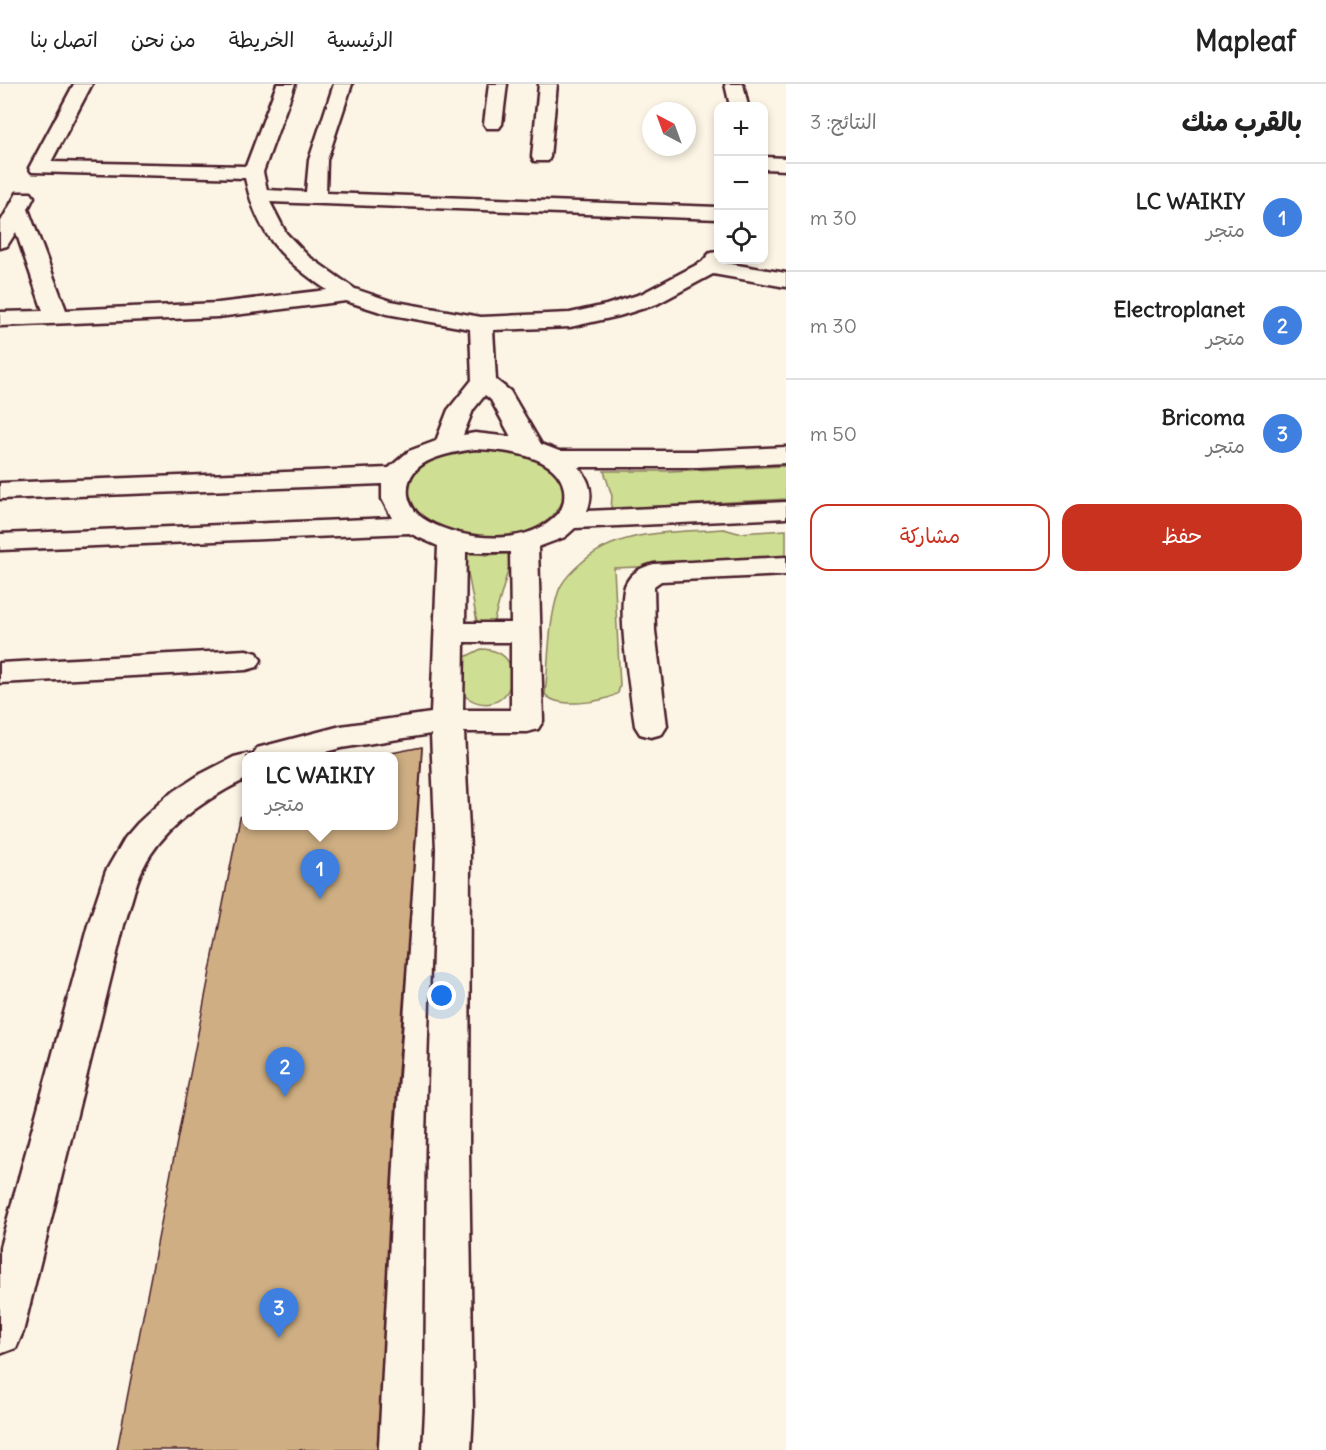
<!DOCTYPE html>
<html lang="ar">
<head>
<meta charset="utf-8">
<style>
  :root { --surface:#fff; --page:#f6f6f6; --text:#222; --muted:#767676; --line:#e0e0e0; --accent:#c8321e }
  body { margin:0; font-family:Delius,"Playpen Sans Arabic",sans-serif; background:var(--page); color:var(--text); direction:rtl }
  .controls { position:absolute; right:18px; top:18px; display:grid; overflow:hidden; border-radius:12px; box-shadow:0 3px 9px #0003 }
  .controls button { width:54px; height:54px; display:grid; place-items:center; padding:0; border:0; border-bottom:2px solid var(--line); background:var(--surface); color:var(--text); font:30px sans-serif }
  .compass { position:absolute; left:642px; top:18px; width:54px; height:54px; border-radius:50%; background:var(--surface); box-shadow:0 3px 9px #0003; rotate:319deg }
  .you { position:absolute; left:442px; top:912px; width:21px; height:21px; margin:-15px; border:4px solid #fff; border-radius:50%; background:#1a73e8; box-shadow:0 0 0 9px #1a73e833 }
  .badge { display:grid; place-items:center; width:39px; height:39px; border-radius:50%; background:var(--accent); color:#fff; font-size:20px; font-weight:700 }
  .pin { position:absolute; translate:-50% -50px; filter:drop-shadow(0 2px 3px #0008) }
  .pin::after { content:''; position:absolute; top:32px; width:21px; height:18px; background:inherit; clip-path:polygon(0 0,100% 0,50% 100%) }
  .popup { position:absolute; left:242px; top:668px; width:156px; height:78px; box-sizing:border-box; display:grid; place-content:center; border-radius:12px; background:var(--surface); filter:drop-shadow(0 2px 4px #0005); font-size:20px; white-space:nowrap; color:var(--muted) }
  .popup b { font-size:22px; color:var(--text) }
  .popup::after { content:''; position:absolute; left:50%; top:100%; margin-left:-12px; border:12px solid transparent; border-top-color:var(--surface) }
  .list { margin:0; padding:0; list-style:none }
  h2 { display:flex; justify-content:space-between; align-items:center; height:78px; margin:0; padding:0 24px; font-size:26px }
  h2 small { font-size:20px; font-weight:400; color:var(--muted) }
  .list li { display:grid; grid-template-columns:39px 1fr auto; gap:18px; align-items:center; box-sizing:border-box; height:108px; padding:0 24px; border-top:2px solid var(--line) }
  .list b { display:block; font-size:22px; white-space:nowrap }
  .list p { margin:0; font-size:20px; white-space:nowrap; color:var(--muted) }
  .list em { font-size:20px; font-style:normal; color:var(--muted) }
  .actions { display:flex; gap:12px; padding:18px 24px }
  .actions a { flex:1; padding:14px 0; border:2px solid var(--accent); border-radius:18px; text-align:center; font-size:21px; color:var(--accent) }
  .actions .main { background:var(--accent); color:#fff }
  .icon { flex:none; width:33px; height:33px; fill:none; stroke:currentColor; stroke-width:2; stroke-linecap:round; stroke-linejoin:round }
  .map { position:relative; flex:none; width:786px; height:1366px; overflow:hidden; direction:ltr }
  header { display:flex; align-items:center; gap:36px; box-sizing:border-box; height:84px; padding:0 30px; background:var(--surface); border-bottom:2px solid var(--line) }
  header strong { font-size:28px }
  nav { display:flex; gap:33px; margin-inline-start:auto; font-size:21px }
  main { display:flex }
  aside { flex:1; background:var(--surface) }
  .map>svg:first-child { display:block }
  .green { fill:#cede92; stroke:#8c7e5e; stroke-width:1.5 }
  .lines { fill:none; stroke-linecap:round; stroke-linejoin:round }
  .minor-casing { stroke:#4a1f2b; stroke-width:5 }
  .minor { fill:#fcf5e5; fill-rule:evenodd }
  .shaded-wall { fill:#907a5b; stroke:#4a1f2b; stroke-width:1.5 }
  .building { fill:#ceae82; stroke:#4a1f2b; stroke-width:1.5 }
</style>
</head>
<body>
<header>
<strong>Mapleaf</strong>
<nav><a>الرئيسية</a><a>الخريطة</a><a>من نحن</a><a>اتصل بنا</a></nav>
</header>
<main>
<aside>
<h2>بالقرب منك<small>النتائج: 3</small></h2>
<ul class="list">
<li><span class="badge" style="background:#3f7fe0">1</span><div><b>LC WAIKIY</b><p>متجر</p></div><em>30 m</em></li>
<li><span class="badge" style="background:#3f7fe0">2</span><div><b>Electroplanet</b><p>متجر</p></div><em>30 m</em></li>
<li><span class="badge" style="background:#3f7fe0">3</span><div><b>Bricoma</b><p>متجر</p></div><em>50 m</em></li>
</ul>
<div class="actions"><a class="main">حفظ</a><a>مشاركة</a></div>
</aside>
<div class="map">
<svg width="786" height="1366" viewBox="0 0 786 1366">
  <rect width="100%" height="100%" fill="#fcf5e5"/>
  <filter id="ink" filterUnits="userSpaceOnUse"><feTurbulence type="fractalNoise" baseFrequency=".0167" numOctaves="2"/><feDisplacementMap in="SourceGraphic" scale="12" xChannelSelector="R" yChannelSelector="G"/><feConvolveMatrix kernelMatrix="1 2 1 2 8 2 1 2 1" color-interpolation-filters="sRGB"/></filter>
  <g filter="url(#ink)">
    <path class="green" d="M478 366C502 365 548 371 560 396 563 401 563 408 565 414 560 422 555 431 548 436 518 458 477 458 443 445 431 441 416 436 409 423 406 417 407 408 409 401 416 373 454 369 478 366Z
      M786 382V415L611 425 612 412 604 387H669Z
      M724 445 738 449 786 446V477L614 484 620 602 618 609C604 619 556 625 545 610 549 577 548 541 558 509 561 498 572 487 580 480 619 444 674 449 724 445Z
      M464 468 487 471 513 469 492 543H478Z
      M481 565C537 566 509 647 462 610L460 586 465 573Z"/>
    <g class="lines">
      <g class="minor-casing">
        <path id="minor" d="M74 0H92L51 78 246 82 277 0H295L263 88 267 106 306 108 309 76 334 0H352L327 76 326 109 718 123V135L270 118 286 149 308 172 355 205 391 217 481 233 570 229 606 221 641 210 702 178 710 169 718 168V176H728L725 179 786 189V203L713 190 657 220 619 232 570 243 493 246 496 296 510 307 541 360 559 367H697L786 363V379L697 383H578C590 396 594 410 587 427L786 418V434L575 444 565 453 538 463 543 637 538 645 527 648H464L470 765 469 1068 473 1327 471 1366H423L425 1327 427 1068 436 765 431 650 341 664 309 672H246V695C207 714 163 743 143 784 134 802 131 822 124 841L23 1248 16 1264 0 1270V1163L88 841 106 787 125 754 138 739 167 712 199 691 234 673 246 670 253 672 257 664 341 642 431 629 438 462 409 449 0 466V450L392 434 382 415V400L0 415V399L389 384 409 367 436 357 448 326 472 296 470 245 387 230 346 217 218 233 0 242V228L43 227 16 148 7 162 0 164V139L17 109H31L34 113 28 125 66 226 218 219 327 206C280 173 258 152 245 94L32 88 29 84ZM485 311 491 316 511 353 475 349 463 351 473 326ZM475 365C503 366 558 370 564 405 565 414 564 423 558 430 529 463 464 457 429 438 418 432 410 424 408 411 404 375 449 369 475 365ZM466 468H510L511 539H465ZM464 558H511V626H463Z
          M489 0H507L502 40 499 44H487L484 40Z
          M539 0H557L550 73 548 77H534L532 73Z
          M725 0H743L748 22H730Z
          M764 73 786 74V86L764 85Z
          M786 473V491L661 497 654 502 655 547 667 642 662 650 651 653 640 650 635 642C631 611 617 529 625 502 630 489 642 483 654 480Z
          M246 566 257 569 261 576 257 583 246 586 0 599V579Z"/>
      </g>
      <use href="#minor" class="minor"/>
    </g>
    <path class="shaded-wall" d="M422 663 421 685 394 1066 378 1366H377L394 1045Z"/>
    <path class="building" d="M422 663 394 1045 377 1366H117L240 733 246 729V741H393V672H376Z"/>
  </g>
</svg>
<div class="controls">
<button>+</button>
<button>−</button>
<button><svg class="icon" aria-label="locate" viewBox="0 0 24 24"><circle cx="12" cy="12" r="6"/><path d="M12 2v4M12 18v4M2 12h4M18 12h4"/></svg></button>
</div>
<svg class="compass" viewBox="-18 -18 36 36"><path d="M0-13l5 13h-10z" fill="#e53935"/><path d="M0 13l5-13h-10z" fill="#767676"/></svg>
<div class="you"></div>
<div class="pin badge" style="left:320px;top:815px;background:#3f7fe0">1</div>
<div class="popup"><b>LC WAIKIY</b>متجر</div>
<div class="pin badge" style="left:285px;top:1013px;background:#3f7fe0">2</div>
<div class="pin badge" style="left:279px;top:1254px;background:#3f7fe0">3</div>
</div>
</main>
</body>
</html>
